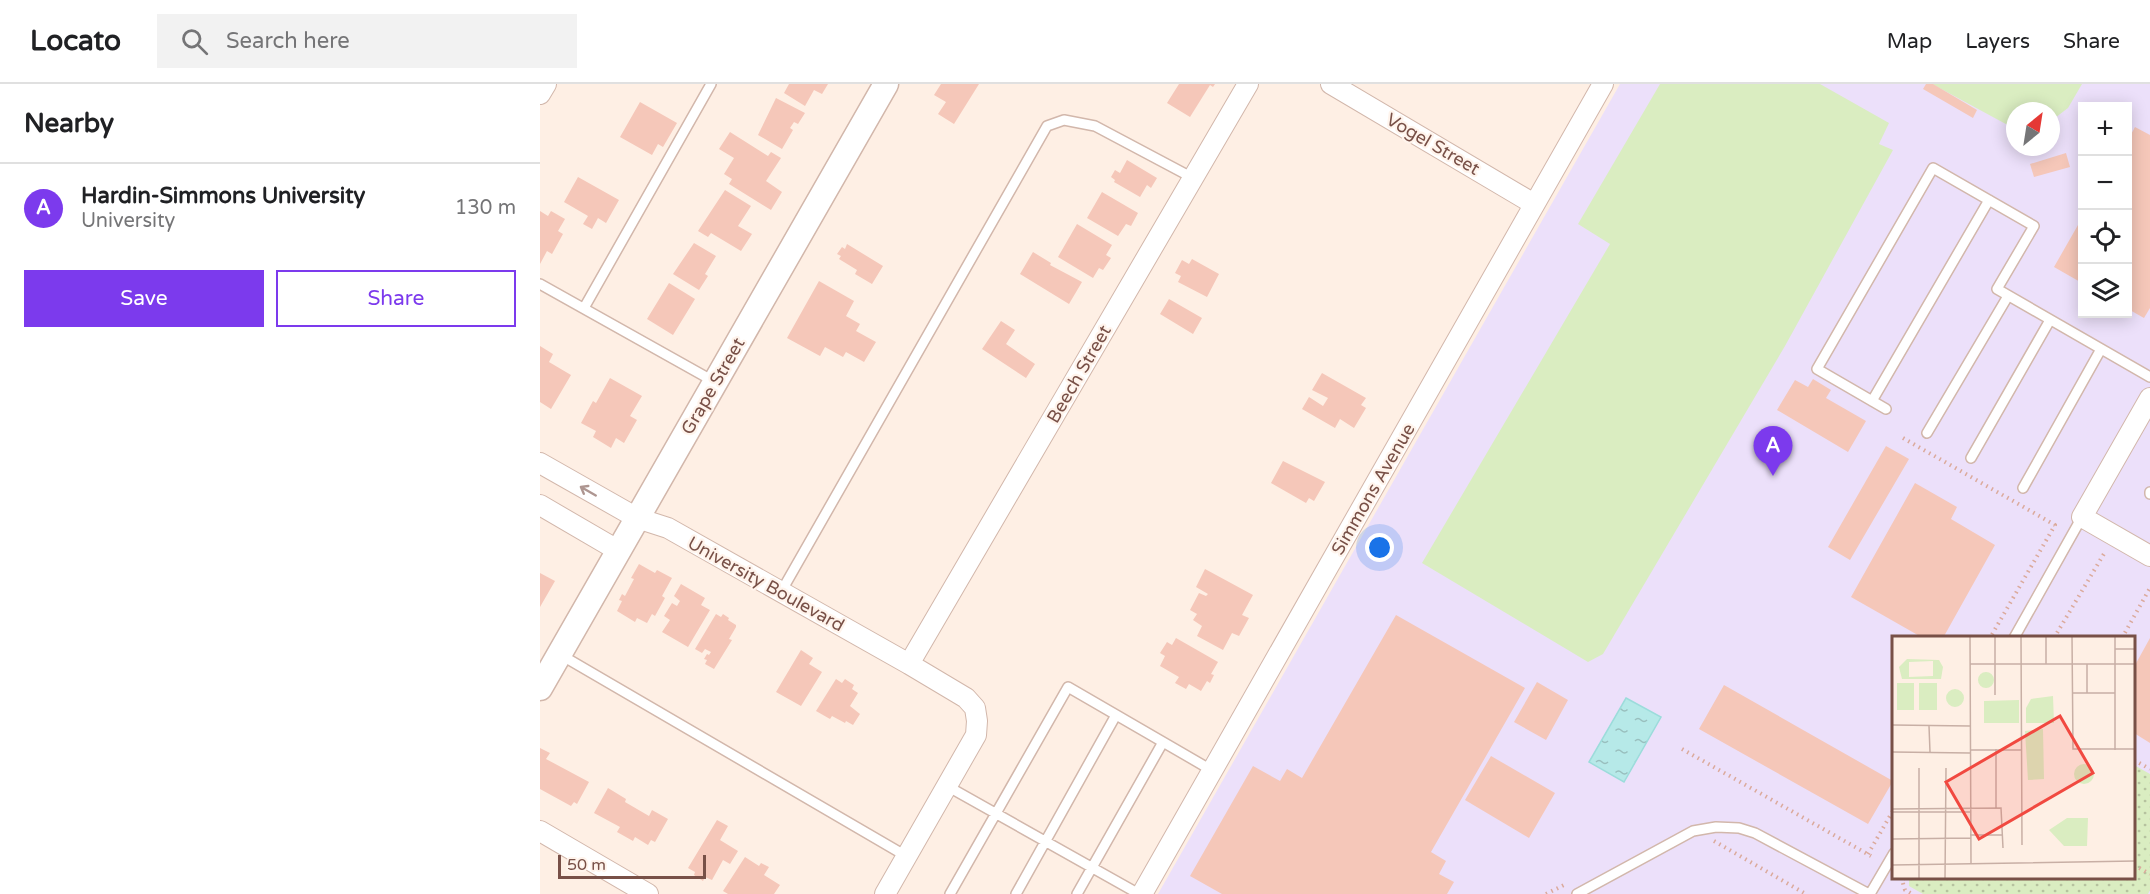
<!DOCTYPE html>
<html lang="en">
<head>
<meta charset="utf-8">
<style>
  :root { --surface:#fff; --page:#f2f2f2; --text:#202124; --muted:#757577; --line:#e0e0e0; --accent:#7c3aed }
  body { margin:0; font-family:"Varela Round",sans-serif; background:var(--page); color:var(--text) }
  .controls { position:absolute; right:18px; top:18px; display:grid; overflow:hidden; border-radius:0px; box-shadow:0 3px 15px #0003 }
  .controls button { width:54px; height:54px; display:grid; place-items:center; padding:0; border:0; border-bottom:2px solid var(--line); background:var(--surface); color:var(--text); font:30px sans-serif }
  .compass { position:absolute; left:1466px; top:18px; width:54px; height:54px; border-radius:50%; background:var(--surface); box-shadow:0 3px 15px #0003; rotate:30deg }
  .scale { position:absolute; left:18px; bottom:15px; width:148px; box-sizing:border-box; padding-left:6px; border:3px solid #785047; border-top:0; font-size:16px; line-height:21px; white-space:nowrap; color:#785047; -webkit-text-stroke:4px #fff4ec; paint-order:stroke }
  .you { position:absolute; left:840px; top:464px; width:21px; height:21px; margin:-15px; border:4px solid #fff; border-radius:50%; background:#1a73e8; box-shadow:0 0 0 9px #1a73e833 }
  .badge { display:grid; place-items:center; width:39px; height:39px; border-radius:50%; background:var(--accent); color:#fff; font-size:20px; font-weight:700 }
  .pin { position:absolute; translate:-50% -50px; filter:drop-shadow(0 2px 3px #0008) }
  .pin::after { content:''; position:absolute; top:32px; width:21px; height:18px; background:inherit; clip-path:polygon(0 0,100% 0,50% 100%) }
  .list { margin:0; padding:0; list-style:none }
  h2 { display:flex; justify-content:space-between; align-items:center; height:78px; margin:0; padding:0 24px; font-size:26px }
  h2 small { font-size:20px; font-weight:400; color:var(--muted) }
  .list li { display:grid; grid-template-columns:39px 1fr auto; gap:18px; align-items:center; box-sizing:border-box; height:90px; padding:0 24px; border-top:2px solid var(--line) }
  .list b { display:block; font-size:22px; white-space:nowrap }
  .list p { margin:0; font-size:20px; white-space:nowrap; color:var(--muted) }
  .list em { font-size:20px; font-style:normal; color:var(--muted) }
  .actions { display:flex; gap:12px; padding:18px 24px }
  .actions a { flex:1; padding:14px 0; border:2px solid var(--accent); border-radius:0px; text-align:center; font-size:21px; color:var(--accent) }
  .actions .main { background:var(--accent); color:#fff }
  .icon { flex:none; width:33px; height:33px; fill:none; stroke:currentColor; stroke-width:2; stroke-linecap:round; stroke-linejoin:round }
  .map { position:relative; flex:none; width:1610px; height:810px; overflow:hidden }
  header { display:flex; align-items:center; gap:36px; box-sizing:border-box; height:84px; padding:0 30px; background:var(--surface); border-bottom:2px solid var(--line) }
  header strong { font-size:28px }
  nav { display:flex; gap:33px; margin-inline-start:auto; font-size:21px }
  .search { width:420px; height:54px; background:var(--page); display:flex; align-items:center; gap:15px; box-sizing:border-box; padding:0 21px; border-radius:0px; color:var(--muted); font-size:22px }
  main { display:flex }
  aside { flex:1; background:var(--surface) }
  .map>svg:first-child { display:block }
  .education { fill:#ece0fa; fill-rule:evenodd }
  .grass { fill:url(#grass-dots) }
  .pitch { fill:#daedc1 }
  .water { fill:url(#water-ripples); stroke:#9cdcdb; stroke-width:1.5 }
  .building { fill:#f5c7b9 }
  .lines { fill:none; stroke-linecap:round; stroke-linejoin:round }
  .service-casing { stroke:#d2b7ab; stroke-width:12 }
  .minor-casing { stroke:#d2b7ab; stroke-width:22 }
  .tertiary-casing { stroke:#d2b7ab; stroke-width:27 }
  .path { stroke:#dbaa9c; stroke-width:4; stroke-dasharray:1.5 4.5; stroke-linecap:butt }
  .service { stroke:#fff; stroke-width:9 }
  .minor { stroke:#fff; stroke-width:20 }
  .tertiary { stroke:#fff; stroke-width:24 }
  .oneway { stroke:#ae9691 }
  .labels { text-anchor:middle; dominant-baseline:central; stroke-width:4.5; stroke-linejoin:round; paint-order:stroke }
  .street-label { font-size:18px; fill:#785047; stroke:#fff4ec }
  .inset-road { fill:none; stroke:#c8afa5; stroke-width:1.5 }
  .view { fill:#f14940; fill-opacity:0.15; stroke:#f14940; stroke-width:3 }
  .inset-edge { fill:none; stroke:#785047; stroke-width:3 }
</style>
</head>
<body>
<header>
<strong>Locato</strong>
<div class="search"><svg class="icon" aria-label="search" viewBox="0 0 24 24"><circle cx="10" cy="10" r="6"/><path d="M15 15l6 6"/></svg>Search here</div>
<nav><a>Map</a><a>Layers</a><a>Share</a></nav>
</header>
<main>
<aside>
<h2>Nearby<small></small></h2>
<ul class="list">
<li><span class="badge">A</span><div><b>Hardin-Simmons University</b><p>University</p></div><em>130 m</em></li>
</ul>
<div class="actions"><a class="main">Save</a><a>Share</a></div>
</aside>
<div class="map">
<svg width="1610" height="810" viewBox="0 0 1610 810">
  <defs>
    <pattern id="grass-dots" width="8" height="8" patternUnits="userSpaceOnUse" patternTransform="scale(1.5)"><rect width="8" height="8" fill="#daedc1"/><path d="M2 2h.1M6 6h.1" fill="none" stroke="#b6c29f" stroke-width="1.8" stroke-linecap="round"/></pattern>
    <pattern id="water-ripples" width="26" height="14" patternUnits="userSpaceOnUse" patternTransform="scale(1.5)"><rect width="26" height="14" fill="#b6e9e8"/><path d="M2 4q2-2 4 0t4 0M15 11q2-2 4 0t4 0" fill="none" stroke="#99bfbe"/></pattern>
  </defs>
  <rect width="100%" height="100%" fill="#feefe4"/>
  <path class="education" d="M1080 0H1610V810H618ZM1542 22H1588V230H1542ZM1475 27H1511V63H1475ZM1354 554H1594V794H1354Z"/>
  <path class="grass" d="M1594 681 1610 690V806L1608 810H1383L1369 802V794H1594Z"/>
  <path class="pitch" d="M1120 0H1280L1349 39 1339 60 1353 66 1245 262 1063 570 1048 578 882 479 1070 160 1038 140Z
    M1392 0H1542L1528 24 1511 37V27H1475V45Z"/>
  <path class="water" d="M1086 614 1121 633 1084 698 1049 678Z"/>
  <path class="building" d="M249 0H288L282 10 274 6 265 22 244 9Z
    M401 0H439L414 40 398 30 406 18 394 11Z
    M639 0H675L673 3 670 1 650 33 627 19Z
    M1386 0H1393L1437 26 1433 34 1383 5Z
    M236 14 265 29 258 40 254 38 250 44 253 46 242 65 218 51Z
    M100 18 137 39 123 63 118 60 112 71 80 53Z
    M1595 43 1610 51V224L1604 234 1588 225V56Z
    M190 48 228 72 231 68 241 74 226 97 242 108 231 126 189 100 192 95 184 90 194 74 179 65Z
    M1526 69 1530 83 1494 93 1490 80Z
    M587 76 617 94 611 104 607 101 600 113 574 98 575 96 571 93 575 86 580 89Z
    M38 93 79 116 66 139 58 134 52 145 43 140 48 132 24 118Z
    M185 106 211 122 198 142 212 150 201 167 171 149 168 153 158 147Z
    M562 108 598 129 591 142 586 140 578 152 547 134Z
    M0 127 8 132 11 127 25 135 18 147 23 150 12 170 7 167 0 180Z
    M1542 134V199L1514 183Z
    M537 140 572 161 566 171 571 174 563 186 559 184 553 194 518 173Z
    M154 159 176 172 165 190 168 192 159 206 133 190Z
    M307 160 343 182 332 200 315 190 317 186 299 175 301 172 297 170 302 163 305 165Z
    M493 168 511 179 510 181 542 198 529 220 480 190Z
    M652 175 679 190 667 213 638 198 641 192 635 189 642 176 649 180Z
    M279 197 314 217 306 232 320 240 316 247 336 258 324 278 306 268 303 273 285 263 280 272 247 254Z
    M129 199 155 215 133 251 107 235Z
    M629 215 662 234 653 250 620 230Z
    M461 237 475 246 466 260 495 280 486 294 442 265Z
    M0 262 13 270 9 278 31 291 11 325 0 318Z
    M782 289 826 314 821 321 826 324 814 344 800 335 795 344 762 325 769 313 783 322 788 314 772 306Z
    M70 294 102 312 90 332 97 336 84 359 76 354 71 364 53 353 56 347 41 339 53 317 56 319Z
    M1273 295 1291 306 1286 314 1326 337 1308 368 1237 326 1255 296 1268 303Z
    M1346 362 1369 375 1310 476 1288 463Z
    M743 377 785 398 774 417 769 414 766 419 731 399Z
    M1375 399 1417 423 1411 435 1455 461 1403 554H1383L1311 513Z
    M99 480 115 489 117 486 132 494 122 512 125 514 115 532 112 530 107 539 97 534 95 538 77 527 82 517 79 516 82 510 85 512 94 495 91 494Z
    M665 485 713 511 702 531 709 534 699 552 692 549 683 566 657 552 662 542 653 536 657 530 650 526 659 509 666 512 668 510 656 503Z
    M0 489 15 497 0 523Z
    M141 500 165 514 161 521 170 526 148 563 122 548 130 536 124 532 132 519 137 522 140 517 134 512Z
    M176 530 181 533 183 530 189 534 188 536 196 541V543L189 555 192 556 174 585 165 580 167 576 164 575 167 570 169 571 171 568 165 565 162 569 155 565Z
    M856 531 985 604 891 768 906 777 899 790 914 798 907 810H682L650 792 713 682 740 697 747 685 762 694Z
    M636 554 678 578 671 590 674 591 670 599 667 597 661 607 649 600 646 605 635 599 639 593 620 582 625 572 620 569 627 558 632 561Z
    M1610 554V659L1594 649V583Z
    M261 566 273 574 269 580 282 588 261 622 236 608Z
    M296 595 302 599 305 595 314 601 312 605 318 609 310 622 320 630 313 641 306 637 305 639 292 632 290 635 276 627Z
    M997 598 1028 616 1006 656 974 638Z
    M1184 601 1353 697 1328 740 1159 645Z
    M0 664 10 669 6 675 49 698 37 720 34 718 31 722 0 705Z
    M951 672 1015 709 989 754 925 716Z
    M68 704 86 715 85 718 109 732 112 726 128 735 115 758 111 756 108 761 95 753 93 757 77 748 80 743 54 729Z
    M177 736 188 742 180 756 198 767 190 780 183 776 172 796 165 793 163 797 154 791 155 788 148 784Z
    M205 773 219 782 221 779 229 783 224 791 240 801 234 810H188L183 807Z"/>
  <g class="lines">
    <g class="service-casing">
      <path id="service" d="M0 200 175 298
        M44 224 171 0
        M1332 317 1449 116
        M1346 325 1277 285 1393 84 1494 142 1457 205 1610 293
        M1387 349 1468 212
        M1431 374 1510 236
        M1483 404 1561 265
        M1610 408V410
        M241 508 507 42 524 36 555 42 653 94
        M1474 554 1542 433
        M21 571 366 772
        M407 702 599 810
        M410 810 528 603 673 687
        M476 810 576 631
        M537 810 623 658
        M1037 810 1153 747 1176 743 1199 744 1215 749 1329 810
        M1330 810 1354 769"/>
    </g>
    <g class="minor-casing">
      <path id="minor" d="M791 0 994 120
        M0 10 6 0
        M1610 314 1542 433 1610 472
        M0 379 97 434 128 444 369 580 426 614 435 624 437 637 436 651 345 810
        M0 421 79 467
        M369 580 708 0
        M0 747 108 810
        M602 810 1063 0"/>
    </g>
    <g class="tertiary-casing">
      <path id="tertiary" d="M0 604 346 0"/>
    </g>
    <path class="path" d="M1363 354 1515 441 1450 554
      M1514 554 1565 468
      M1582 554 1610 504
      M1142 665 1331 772
      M1594 676 1610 685
      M1174 757 1266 810
      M1328 770 1354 725
      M1594 781 1610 790
      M1364 794 1362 796 1365 806 1372 810
      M1006 810 1026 800"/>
    <use href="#service" class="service"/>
    <use href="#minor" class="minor"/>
    <use href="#tertiary" class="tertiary"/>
  </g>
  <defs><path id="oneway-shaft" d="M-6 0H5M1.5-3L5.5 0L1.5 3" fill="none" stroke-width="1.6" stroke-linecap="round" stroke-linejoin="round" transform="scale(1.5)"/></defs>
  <use class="oneway" href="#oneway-shaft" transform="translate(48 407) rotate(-150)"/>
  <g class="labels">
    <g class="street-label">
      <text transform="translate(893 60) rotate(30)">Vogel Street</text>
      <text transform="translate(539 290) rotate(-60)">Beech Street</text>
      <text transform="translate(173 302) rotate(-60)">Grape Street</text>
      <text transform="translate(833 405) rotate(-60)">Simmons Avenue</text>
      <text transform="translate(226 500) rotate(29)">University Boulevard</text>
    </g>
  </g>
  <g transform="translate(1352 552)">
    <rect width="243" height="243" fill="#feefe4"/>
    <path d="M127 64V87H92V65ZM182 138a10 10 0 1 1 20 0a10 10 0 1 1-20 0Z" fill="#daedc1"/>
    <path d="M15 23 47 24 51 31 49 43H10L7 31ZM17 26 41 25V40L17 41ZM175 182H196L195 210H172L157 194Z" fill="#daedc1" fill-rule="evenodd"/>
    <path d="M86 44a8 8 0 1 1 16 0a8 8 0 1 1-16 0ZM5 47H22V74H5ZM27 47H45V74H27ZM54 62a9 9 0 1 1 18 0a9 9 0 1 1-18 0ZM161 60 162 87H134V72L139 63ZM151 93 152 143 136 144 133 95Z" fill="#daedc1"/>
    <path class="inset-road" d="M78 0 79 227M103 0V59M129 0 130 209M154 0V28M180 0 181 113H243M223 0V114M223 13H243M0 19V242M78 28H243M195 28V57M180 57H223M1 89 78 90M37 90 38 116M78 114H129M1 116 78 117M104 172V113M1 173 109 172 111 212M1 176H78M78 199H111M1 203 79 202M0 229 243 225M27 243V132M53 243 54 132"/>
    <path class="view" d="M168 80 201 137 87 203 54 146Z"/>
    <rect width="243" height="243" class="inset-edge"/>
  </g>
</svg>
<div class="controls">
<button>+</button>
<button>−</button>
<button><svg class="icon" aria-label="locate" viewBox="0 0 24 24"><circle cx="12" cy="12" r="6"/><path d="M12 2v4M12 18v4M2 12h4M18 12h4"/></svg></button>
<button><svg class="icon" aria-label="layers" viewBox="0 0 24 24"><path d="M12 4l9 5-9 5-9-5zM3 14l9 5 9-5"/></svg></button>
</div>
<svg class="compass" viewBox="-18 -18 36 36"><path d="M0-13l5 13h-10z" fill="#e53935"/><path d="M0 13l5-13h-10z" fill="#757577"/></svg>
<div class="scale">50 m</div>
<div class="you"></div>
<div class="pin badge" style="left:1233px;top:392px">A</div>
</div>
</main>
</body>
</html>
